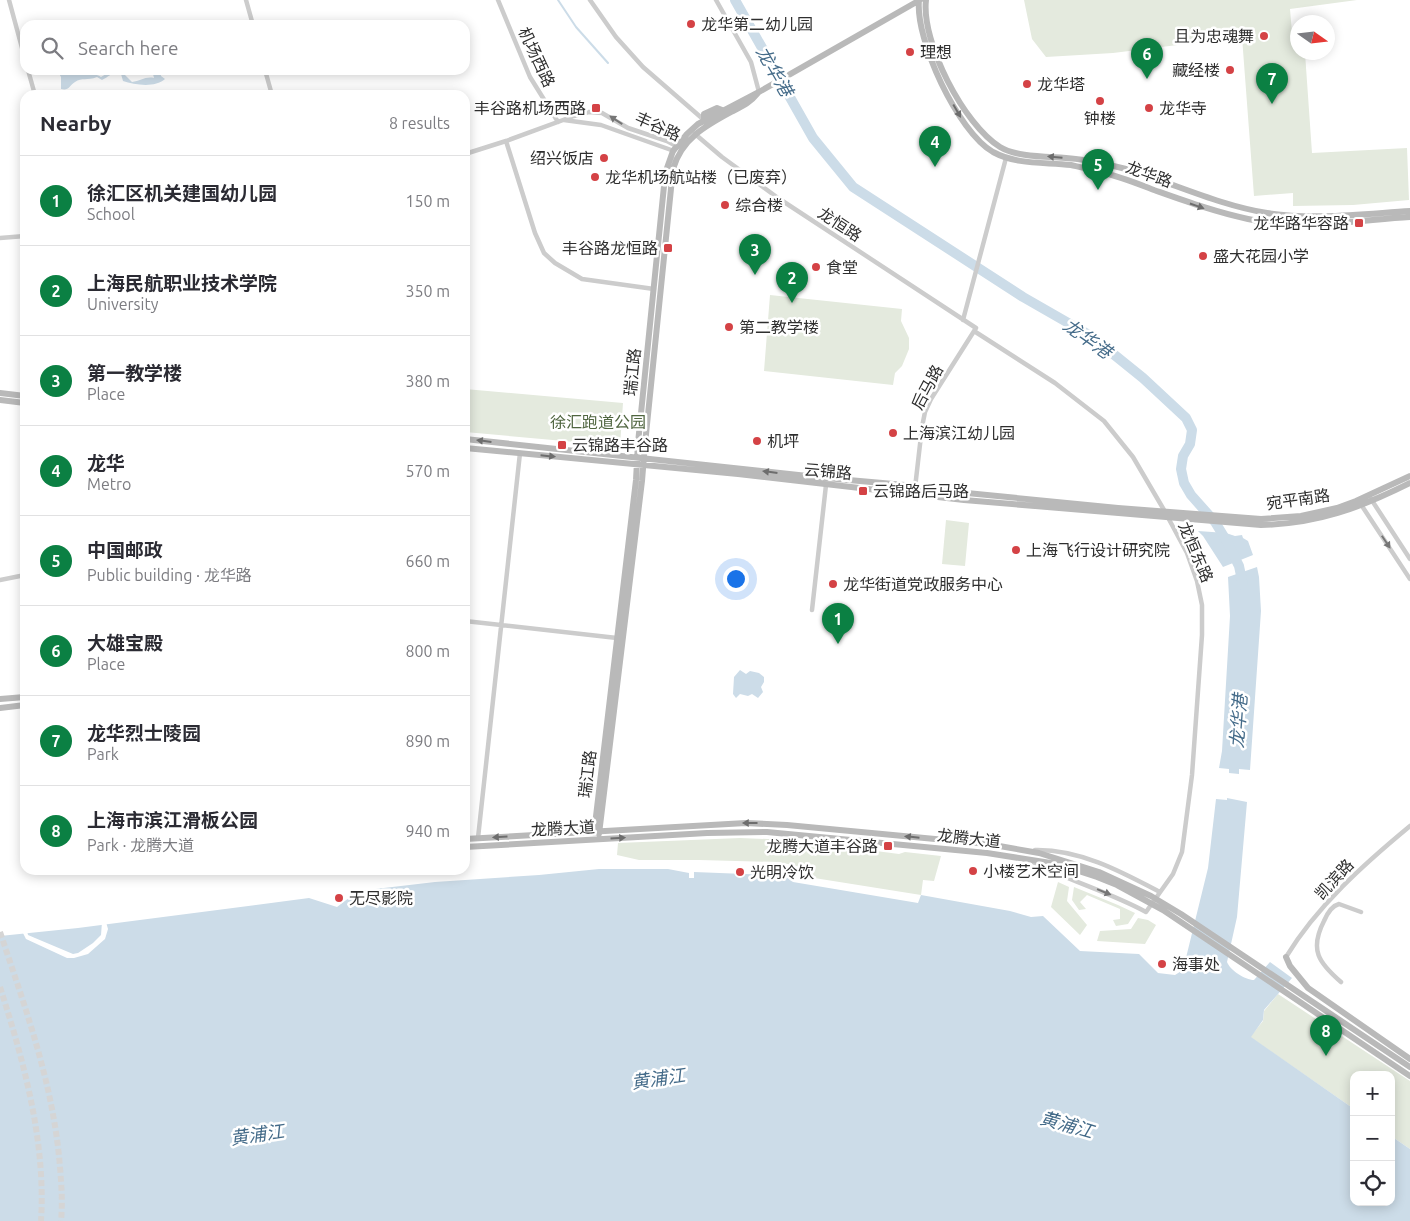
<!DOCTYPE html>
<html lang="en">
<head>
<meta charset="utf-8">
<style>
  :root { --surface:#fff; --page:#f2f2f3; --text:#2b2b33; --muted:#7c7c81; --line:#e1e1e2; --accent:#0b8043 }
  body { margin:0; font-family:Ubuntu,"Noto Sans SC",sans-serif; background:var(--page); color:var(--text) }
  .controls { position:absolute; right:15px; bottom:15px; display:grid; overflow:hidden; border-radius:10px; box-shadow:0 2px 12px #0003 }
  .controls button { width:45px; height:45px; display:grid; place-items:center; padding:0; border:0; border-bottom:1px solid var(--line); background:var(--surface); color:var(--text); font:25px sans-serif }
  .compass { position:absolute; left:1290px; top:15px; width:45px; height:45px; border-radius:50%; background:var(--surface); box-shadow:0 2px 12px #0003; rotate:104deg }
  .you { position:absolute; left:735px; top:578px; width:18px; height:18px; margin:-12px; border:4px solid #fff; border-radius:50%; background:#1a73e8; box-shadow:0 0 0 8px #1a73e833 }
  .badge { display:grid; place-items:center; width:32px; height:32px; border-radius:50%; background:var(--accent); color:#fff; font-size:16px; font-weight:700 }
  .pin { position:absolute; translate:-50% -41px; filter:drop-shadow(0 1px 2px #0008) }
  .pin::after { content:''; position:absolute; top:26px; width:18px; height:15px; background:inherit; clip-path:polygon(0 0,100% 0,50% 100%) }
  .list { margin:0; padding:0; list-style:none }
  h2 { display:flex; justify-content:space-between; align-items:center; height:65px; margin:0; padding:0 20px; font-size:21px }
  h2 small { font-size:16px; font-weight:400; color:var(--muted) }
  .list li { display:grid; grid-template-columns:32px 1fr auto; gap:15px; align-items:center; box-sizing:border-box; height:90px; padding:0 20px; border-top:1px solid var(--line) }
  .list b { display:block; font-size:19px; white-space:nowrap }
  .list p { margin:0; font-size:16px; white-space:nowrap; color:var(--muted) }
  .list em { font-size:16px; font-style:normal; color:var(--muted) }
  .icon { flex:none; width:28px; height:28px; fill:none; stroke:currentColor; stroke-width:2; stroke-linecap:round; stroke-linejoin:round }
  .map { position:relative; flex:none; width:1410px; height:1221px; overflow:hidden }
  .search { position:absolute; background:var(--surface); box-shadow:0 2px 12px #0003; left:20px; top:20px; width:450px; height:55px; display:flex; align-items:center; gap:12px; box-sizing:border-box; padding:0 18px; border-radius:15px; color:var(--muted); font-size:19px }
  .panel { position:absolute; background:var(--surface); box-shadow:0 2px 12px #0003; left:20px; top:90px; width:450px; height:785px; border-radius:15px }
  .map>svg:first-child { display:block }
  .green { fill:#e4eade }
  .water { fill:#ccdce8 }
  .pier { fill:#fff }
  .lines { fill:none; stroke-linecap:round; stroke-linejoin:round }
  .stream { stroke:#ccdce8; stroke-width:2 }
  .river { stroke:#ccdce8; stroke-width:10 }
  .secondary-tunnel { stroke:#d5d5d5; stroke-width:6; stroke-dasharray:6 3; stroke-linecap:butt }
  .street { stroke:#ccc; stroke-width:4.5 }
  .secondary { stroke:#b9b9b9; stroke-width:6 }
  .oneway { fill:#6d6d6d }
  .oneway2 { fill:#767676 }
  .poi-dot { fill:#d44245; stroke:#fff; stroke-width:2 }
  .labels { text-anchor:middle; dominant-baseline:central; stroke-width:5; stroke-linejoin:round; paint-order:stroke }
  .poi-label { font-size:16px; fill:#2f2f2f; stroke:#fff; text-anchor:start }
  .street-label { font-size:16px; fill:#2f2f2f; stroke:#fff }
  .park-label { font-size:16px; fill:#506640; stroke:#fff }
  .water-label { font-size:18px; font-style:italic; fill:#446b89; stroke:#fff }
</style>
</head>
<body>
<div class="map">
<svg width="1410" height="1221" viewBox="0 0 1410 1221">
  <rect width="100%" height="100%" fill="#fff"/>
  <path class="green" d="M1024 0H1357L1290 9 1293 44 1297 45 1298 52 1305 53 1312 153 1407 148 1409 200 1353 205 1293 206V193L1254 196 1242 37 1113 53 1046 57 1032 39Z
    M770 295 902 309 901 321 909 338V349L902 366 895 373 893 385 764 371Z
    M465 389 623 403 620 446 465 432Z
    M946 520 969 523 965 566 942 564Z
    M740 838 792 840 899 854 905 852 941 856 934 881 923 880 921 895 808 877 809 869 779 862 699 860H639L617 855 618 843Z
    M1058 882 1069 887 1067 901 1087 925 1080 935 1051 907Z
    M1074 887 1118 905 1135 913 1128 924 1116 926 1113 920 1120 919V909L1087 895 1080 902 1086 909 1079 910 1072 900Z
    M1138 918 1148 920 1156 925 1145 944 1097 941 1100 931 1131 929Z
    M1278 994 1410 1081V1149L1391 1136V1075H1354V1109L1250 1037 1263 1021 1264 1011Z"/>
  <path class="water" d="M57 70H68L74 74 82 70C88 76 96 73 101 77L113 70 125 75 132 82C140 81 146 76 154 78L152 70H160L161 76 165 79C155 88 135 85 123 81L121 74C111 72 110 76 102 80L97 77C87 81 82 77 75 82 69 86 69 91 61 89V77Z
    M1198 531 1226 533 1235 536 1242 535 1243 538 1248 541 1253 555 1223 567 1203 536Z
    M1257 567 1259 577 1261 611 1250 770 1239 769V774L1229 773V769L1219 768 1222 751 1230 616 1228 577Z
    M740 670 746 674 750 671 759 673 764 677V682L761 687 763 692 758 698 752 694 748 696 740 694 736 698 733 694 734 677Z
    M1227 798 1247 802 1237 917 1227 962C1230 970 1245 980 1254 980L1270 962 1292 978 1264 1010 1263 1020 1251 1037 1354 1109V1202H1391V1136L1410 1149V1221H0V936L78 928 309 898 337 907 358 891 435 882 539 875 599 869H668L689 873V878H694V872L792 876 793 882 918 903 921 895 1010 911 1031 917 1043 916 1080 951 1139 954 1158 973 1175 975 1183 970 1208 868 1216 799 1227 800Z"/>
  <path class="pier" d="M102 922H106L108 929 105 939 88 954 74 958H67L26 939 22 931H27L28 935 35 938 73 954 78 953 93 943 101 935Z"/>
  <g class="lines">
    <path class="stream" d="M558 0 576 27 608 63"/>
    <path class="river" d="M735 0 813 138 853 187 1023 297 1091 336 1143 378 1186 418 1192 430 1190 444 1183 456 1181 469 1184 483 1191 495 1215 522 1226 540 1239 566 1243 585"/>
    <path class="secondary-tunnel" d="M0 932C25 1007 51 1078 59 1156 61 1178 63 1200 61 1221
      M0 987C24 1062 46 1142 41 1221"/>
    <path class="street" d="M9 0 25 59
      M246 0 253 25
      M498 0 530 77 558 122
      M590 0 616 37 643 67 704 120
      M716 0 751 62 759 92
      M28 70 35 95
      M265 70 272 95
      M564 120 601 125 674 151
      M695 134 722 157 778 198 976 328 931 399 925 412 922 427 915 488
      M506 141 535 233 544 253 555 263 582 279 654 289
      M465 154 506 141 574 116 589 112 602 113 628 128 667 141 678 147
      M0 238 25 236
      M963 320 1006 158
      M974 331 1055 383 1104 421 1133 457 1164 510 1187 553 1197 581 1202 605V635L1192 775 1182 852 1173 874 1146 912C1109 892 1069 881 1033 862
      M1371 499 1410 559
      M1360 503 1410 579
      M0 580 25 575
      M812 610 826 485
      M465 621 617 638
      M478 838 520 453
      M1035 850C1080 849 1122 872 1160 892
      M1286 957C1317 906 1364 864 1410 826
      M1341 982C1319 963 1309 950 1324 921 1327 914 1331 906 1339 904L1361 912"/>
    <path class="secondary" d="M919 0C915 40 958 132 993 152 1017 165 1044 162 1071 165 1080 167 1090 169 1100 172 1119 176 1136 183 1154 190 1185 201 1215 212 1248 219 1297 230 1359 220 1410 217
      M926 0C921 42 964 125 1000 147 1021 160 1064 155 1089 161 1101 163 1114 166 1126 169 1173 183 1218 205 1267 213 1315 220 1362 214 1410 211
      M704 120V114L717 108 722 110
      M0 393 25 396
      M0 400 25 403
      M465 439 826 478 905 485 926 489 1118 508 1261 519 1301 516 1337 508 1356 501 1410 476
      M465 448 738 474 964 500 1261 525C1317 524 1360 508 1410 483
      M0 699 25 697
      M0 708 25 705
      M594 833 636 480 638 443 664 186 667 168 673 151 687 134 698 124 759 92 920 0
      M599 834 642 481 645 444 673 169C682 138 707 125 733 111 743 106 751 102 758 93
      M465 839 746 823 787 825 988 844 1039 853 1099 872 1151 896 1181 914 1410 1067
      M465 847 707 833 767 832 987 853 1057 864 1097 877 1117 885 1163 910 1410 1076
      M1286 957 1290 966 1308 988 1410 1059"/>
  </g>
  <defs><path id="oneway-solid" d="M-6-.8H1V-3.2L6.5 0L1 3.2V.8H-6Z" transform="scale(1.25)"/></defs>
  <g class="oneway">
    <use href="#oneway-solid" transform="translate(957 111) rotate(60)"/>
    <use href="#oneway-solid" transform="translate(1055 157) rotate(-175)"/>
    <use href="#oneway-solid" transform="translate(1197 206) rotate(19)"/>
    <use href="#oneway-solid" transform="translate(484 441) rotate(-173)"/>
    <use href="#oneway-solid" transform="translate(548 456) rotate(6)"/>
    <use href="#oneway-solid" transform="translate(770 472) rotate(-173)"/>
    <use href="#oneway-solid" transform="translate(750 823) rotate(-180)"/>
    <use href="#oneway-solid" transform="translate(500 837) rotate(177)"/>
    <use href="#oneway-solid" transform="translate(912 837) rotate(-174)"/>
    <use href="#oneway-solid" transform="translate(618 838) rotate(-3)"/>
  </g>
  <g class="oneway2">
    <use href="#oneway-solid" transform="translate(616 120) rotate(-147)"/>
    <use href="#oneway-solid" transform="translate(1386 542) rotate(56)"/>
    <use href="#oneway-solid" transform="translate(1104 892) rotate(22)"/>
  </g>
  <g class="poi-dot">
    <circle cx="691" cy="24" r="5"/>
    <circle cx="1264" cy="36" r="5"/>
    <circle cx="910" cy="52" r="5"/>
    <circle cx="1230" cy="70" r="5"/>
    <circle cx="1027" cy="84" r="5"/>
    <circle cx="1100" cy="101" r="5"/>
    <rect x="591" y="103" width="10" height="10" rx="2.5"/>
    <circle cx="1149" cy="108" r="5"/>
    <circle cx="604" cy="158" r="5"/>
    <circle cx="595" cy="177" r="5"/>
    <circle cx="725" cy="205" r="5"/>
    <rect x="1354" y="218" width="10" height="10" rx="2.5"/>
    <rect x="663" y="243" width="10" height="10" rx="2.5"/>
    <circle cx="1203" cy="256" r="5"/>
    <circle cx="816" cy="267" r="5"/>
    <circle cx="729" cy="327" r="5"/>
    <circle cx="893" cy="433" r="5"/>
    <circle cx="757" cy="441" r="5"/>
    <rect x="557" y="440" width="10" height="10" rx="2.5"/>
    <rect x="858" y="486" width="10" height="10" rx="2.5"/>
    <circle cx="1016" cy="550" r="5"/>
    <circle cx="833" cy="584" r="5"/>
    <rect x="883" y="841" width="10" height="10" rx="2.5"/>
    <circle cx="973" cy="871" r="5"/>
    <circle cx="740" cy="872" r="5"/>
    <circle cx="339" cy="898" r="5"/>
    <circle cx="1162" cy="964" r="5"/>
  </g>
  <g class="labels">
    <g class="poi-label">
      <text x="701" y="24">龙华第二幼儿园</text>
      <text x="1254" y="36" text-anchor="end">且为忠魂舞</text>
      <text x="920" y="52">理想</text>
      <text x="1220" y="70" text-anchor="end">藏经楼</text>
      <text x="1037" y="84">龙华塔</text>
      <text x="586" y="108" text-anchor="end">丰谷路机场西路</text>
      <text x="1159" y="108">龙华寺</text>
      <text x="1100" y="118" text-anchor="middle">钟楼</text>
      <text x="594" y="158" text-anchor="end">绍兴饭店</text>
      <text x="605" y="177">龙华机场航站楼（已废弃）</text>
      <text x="735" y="205">综合楼</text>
      <text x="1349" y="223" text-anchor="end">龙华路华容路</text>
      <text x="658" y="248" text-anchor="end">丰谷路龙恒路</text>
      <text x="1213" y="256">盛大花园小学</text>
      <text x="826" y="267">食堂</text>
      <text x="739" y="327">第二教学楼</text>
      <text x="903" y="433">上海滨江幼儿园</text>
      <text x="767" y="441">机坪</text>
      <text x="572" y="445">云锦路丰谷路</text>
      <text x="873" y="491">云锦路后马路</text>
      <text x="1026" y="550">上海飞行设计研究院</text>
      <text x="843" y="584">龙华街道党政服务中心</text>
      <text x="878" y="846" text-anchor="end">龙腾大道丰谷路</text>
      <text x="983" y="871">小楼艺术空间</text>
      <text x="750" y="872">光明冷饮</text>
      <text x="349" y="898">无尽影院</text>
      <text x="1172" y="964">海事处</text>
    </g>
    <g class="street-label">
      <text transform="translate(537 57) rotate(65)">机场西路</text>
      <text transform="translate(658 126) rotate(24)">丰谷路</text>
      <text transform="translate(1149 174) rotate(20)">龙华路</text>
      <text transform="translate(840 224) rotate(33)">龙恒路</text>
      <text transform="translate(632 372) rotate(-84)">瑞江路</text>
      <text transform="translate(927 387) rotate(-62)">后马路</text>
      <text transform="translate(828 471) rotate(5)">云锦路</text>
      <text transform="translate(1298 499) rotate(-8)">宛平南路</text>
      <text transform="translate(1196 552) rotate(67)">龙恒东路</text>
      <text transform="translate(587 774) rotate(-83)">瑞江路</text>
      <text transform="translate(563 828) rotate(-3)">龙腾大道</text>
      <text transform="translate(969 838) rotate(6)">龙腾大道</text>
      <text transform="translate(1334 879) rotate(-47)">凯滨路</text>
    </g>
    <g class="park-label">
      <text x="598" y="422">徐汇跑道公园</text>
    </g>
    <g class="water-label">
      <text transform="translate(775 71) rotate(60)">龙华港</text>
      <text transform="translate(1088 338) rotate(35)">龙华港</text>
      <text transform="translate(1238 721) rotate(-86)">龙华港</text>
      <text transform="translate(658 1078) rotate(-8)">黄浦江</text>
      <text transform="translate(1067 1124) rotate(16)">黄浦江</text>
      <text transform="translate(257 1134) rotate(-8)">黄浦江</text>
    </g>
  </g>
</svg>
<div class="controls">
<button>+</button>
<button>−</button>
<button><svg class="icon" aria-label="locate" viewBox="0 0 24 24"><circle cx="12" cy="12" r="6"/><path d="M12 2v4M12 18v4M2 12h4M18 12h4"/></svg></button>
</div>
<svg class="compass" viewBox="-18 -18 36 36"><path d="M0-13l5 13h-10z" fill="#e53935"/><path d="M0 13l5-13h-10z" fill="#7c7c81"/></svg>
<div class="you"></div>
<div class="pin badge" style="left:838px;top:644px">1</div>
<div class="pin badge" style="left:792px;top:303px">2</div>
<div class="pin badge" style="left:755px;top:275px">3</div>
<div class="pin badge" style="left:935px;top:167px">4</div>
<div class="pin badge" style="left:1098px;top:190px">5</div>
<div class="pin badge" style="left:1147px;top:79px">6</div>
<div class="pin badge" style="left:1272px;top:104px">7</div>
<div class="pin badge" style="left:1326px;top:1056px">8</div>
<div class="search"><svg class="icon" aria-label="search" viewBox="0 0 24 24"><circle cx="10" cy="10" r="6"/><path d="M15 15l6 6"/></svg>Search here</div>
<section class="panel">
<h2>Nearby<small>8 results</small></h2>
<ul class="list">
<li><span class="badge">1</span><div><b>徐汇区机关建国幼儿园</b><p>School</p></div><em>150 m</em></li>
<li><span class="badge">2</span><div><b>上海民航职业技术学院</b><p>University</p></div><em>350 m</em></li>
<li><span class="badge">3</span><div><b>第一教学楼</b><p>Place</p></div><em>380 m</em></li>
<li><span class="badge">4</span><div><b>龙华</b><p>Metro</p></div><em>570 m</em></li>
<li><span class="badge">5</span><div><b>中国邮政</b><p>Public building · 龙华路</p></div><em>660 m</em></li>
<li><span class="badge">6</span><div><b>大雄宝殿</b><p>Place</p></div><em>800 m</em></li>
<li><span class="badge">7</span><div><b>龙华烈士陵园</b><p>Park</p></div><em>890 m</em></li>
<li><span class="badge">8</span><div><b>上海市滨江滑板公园</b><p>Park · 龙腾大道</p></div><em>940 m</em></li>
</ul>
</section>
</div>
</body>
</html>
